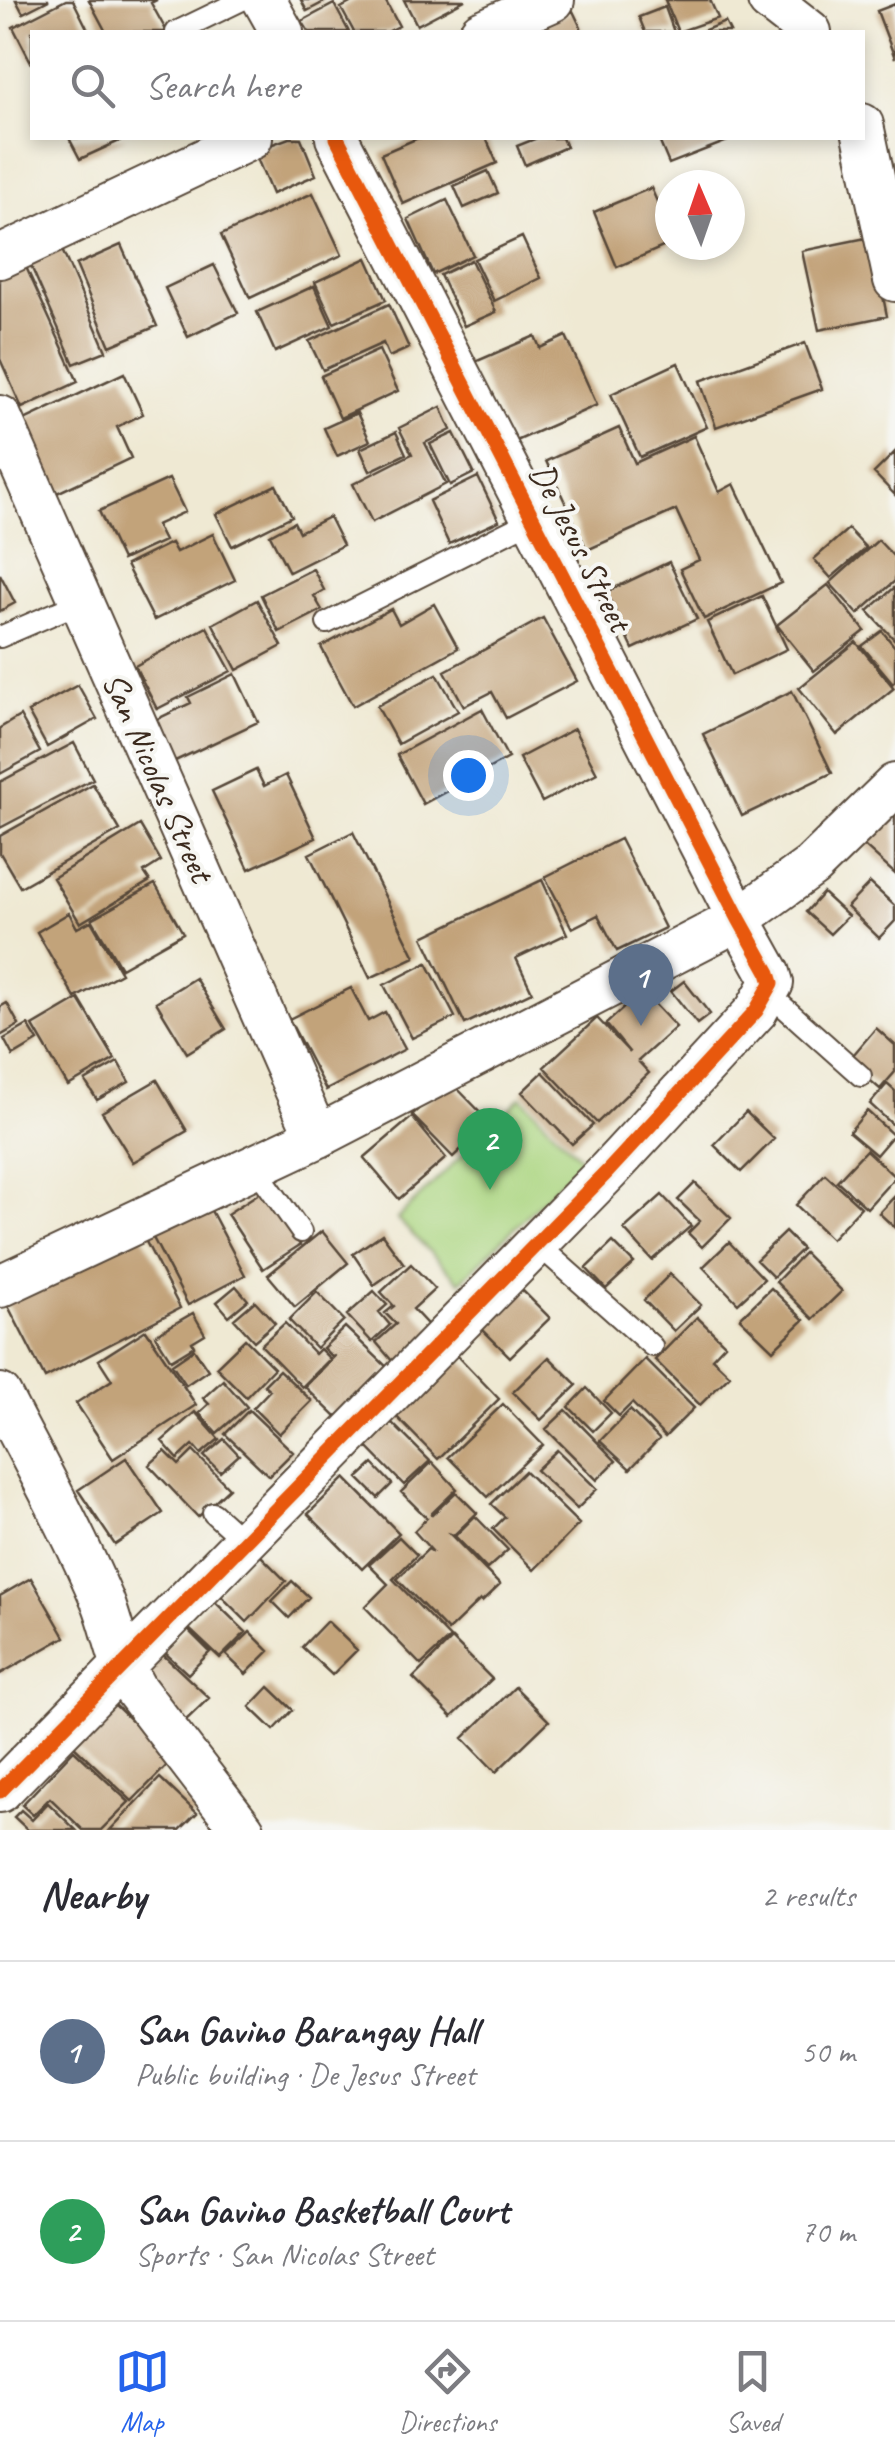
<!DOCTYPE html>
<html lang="en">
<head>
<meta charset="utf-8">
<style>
  :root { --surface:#fff; --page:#f7f7f7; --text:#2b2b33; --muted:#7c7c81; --line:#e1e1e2; --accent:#2563eb }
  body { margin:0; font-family:Caveat,sans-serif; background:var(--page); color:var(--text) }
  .compass { position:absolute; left:655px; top:170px; width:90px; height:90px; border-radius:50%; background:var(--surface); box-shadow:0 5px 15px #0003; rotate:358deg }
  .you { position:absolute; left:468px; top:775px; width:35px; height:35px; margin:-25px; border:8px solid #fff; border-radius:50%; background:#1a73e8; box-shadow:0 0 0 15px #1a73e833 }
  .badge { display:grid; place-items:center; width:65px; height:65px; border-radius:50%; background:var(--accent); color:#fff; font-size:32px; font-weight:700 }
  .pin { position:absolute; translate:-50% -82px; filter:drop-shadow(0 2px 5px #0008) }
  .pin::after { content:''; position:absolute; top:52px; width:35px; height:30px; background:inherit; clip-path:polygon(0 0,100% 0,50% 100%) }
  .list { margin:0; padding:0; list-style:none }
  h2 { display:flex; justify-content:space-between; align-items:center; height:130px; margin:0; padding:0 40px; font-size:42px }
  h2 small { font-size:32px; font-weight:400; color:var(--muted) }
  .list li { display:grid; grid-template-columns:65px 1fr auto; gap:30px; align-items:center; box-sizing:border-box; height:180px; padding:0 40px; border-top:2px solid var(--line) }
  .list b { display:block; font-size:38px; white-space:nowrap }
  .list p { margin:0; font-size:32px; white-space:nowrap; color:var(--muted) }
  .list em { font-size:32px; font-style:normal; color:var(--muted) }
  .icon { flex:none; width:55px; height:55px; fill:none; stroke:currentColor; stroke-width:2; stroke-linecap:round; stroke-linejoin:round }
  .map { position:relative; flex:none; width:895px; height:1830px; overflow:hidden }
  .search { position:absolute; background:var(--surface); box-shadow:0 5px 15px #0003; left:30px; right:30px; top:30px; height:110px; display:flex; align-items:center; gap:25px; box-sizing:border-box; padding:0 35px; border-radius:0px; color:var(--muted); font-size:38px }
  .sheet { height:490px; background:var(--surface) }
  nav { display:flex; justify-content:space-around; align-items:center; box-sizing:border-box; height:140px; border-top:2px solid var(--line); background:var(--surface); font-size:28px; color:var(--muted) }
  nav a { display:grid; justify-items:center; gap:5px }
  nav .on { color:var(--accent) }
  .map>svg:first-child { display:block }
  .green { fill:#acd681; stroke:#748050; stroke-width:2.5 }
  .building { fill:#c2a37a }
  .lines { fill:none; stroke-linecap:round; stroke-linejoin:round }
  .lane-casing { stroke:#564739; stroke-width:24 }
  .street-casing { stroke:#564739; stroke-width:46 }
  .lane { stroke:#fff; stroke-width:20 }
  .street { stroke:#fff; stroke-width:42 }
  .cycleway-casing { stroke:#f6f6f2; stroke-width:21 }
  .cycleway { stroke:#e8590c; stroke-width:15 }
  .labels { text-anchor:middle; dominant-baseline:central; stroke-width:8; stroke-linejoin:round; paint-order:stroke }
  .street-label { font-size:35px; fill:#3b2a1e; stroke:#f6f6f2 }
</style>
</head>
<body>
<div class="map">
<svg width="895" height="1830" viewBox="0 0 895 1830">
  <rect width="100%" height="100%" fill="#f6f6f2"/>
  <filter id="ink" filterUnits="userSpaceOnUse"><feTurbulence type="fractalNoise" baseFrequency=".01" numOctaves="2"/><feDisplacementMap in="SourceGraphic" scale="20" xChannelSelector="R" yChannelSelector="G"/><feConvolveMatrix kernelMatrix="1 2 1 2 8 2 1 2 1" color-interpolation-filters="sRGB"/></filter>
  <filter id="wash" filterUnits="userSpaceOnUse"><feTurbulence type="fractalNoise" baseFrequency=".0048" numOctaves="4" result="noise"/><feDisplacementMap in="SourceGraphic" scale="40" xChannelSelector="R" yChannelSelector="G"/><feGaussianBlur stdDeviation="2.25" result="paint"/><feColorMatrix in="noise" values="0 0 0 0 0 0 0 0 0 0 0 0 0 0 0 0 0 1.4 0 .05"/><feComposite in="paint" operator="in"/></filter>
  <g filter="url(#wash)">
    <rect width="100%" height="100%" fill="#efe9d3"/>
    <path class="green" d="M521 1097 583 1160 460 1282 397 1219Z"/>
    <g id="blocks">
      <path class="building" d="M16 0H49L23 13Z
        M66 0H73L89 32H32V64L13 27Z
        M89 0H157L151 3 167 32H106Z
        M301 0H328L307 11Z
        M356 0H385L399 26 387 32H354L341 8Z
        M404 0H465L417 25Z
        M665 0H710L718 18 678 32Z
        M334 4 349 32H309L302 21Z
        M895 4V58L877 11Z
        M665 7 674 32H645L639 17Z
        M573 11 583 32H525Z
        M725 22 730 32H700Z
        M69 138H126L80 159Z
        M289 138H301L316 175 272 194 254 151Z
        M418 138H486L497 163 403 204 381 154Z
        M537 138H562L566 147 525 165 517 146Z
        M658 138H735L669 164Z
        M488 171 498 193 464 208 454 186Z
        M651 188 670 231V244L617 267 594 212Z
        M313 193 342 255 250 298 221 235Z
        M447 200 473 255 433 274 408 219Z
        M522 237 541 278 494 301 474 259Z
        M871 237 887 316 819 330 802 251Z
        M59 243 106 351 74 364 27 257Z
        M121 245 157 326 110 346 76 265Z
        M367 258 386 300 334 323 315 282Z
        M471 260 496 312 464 326 440 275Z
        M214 265 238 313 188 337 165 288Z
        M26 267 78 382 22 408 0 359V279Z
        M314 286 332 326 275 352 257 312Z
        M389 304 409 348 389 357 383 343 323 370 309 341Z
        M535 336 540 348 566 336 597 405 512 443 475 362Z
        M805 343 822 389 716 427 700 381Z
        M379 350 398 391 340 418 321 376Z
        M678 363 707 427 640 457 611 394Z
        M124 373 143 414 117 427 131 458 57 493 22 421Z
        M441 407 451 430 425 443 446 484 372 522 353 484 412 454 399 428Z
        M357 413 370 441 337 456 324 428Z
        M619 428 635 463 694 436 719 492 734 484 781 583 704 619 680 569 699 560 676 510 587 550 546 461Z
        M396 432 406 454 370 471 360 449Z
        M454 433 474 473 450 485 430 444Z
        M895 452V495L874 473Z
        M478 477 499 521 449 544 429 501Z
        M169 479 185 512 156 525 164 541 122 560 99 511Z
        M276 485 292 516 232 546 216 514Z
        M329 517 343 545 289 572 270 535 294 522 299 532Z
        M848 529 866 548 831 578 814 559Z
        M213 534 235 580 154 620 126 565 171 543 176 552Z
        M878 540 895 558V581L858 614 830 583Z
        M669 562 697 619 633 649 606 592Z
        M313 569 324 590 314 596 322 610 279 632 261 595Z
        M0 574 15 603 0 611Z
        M828 585 865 631 814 671 777 625Z
        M895 587V640L868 611Z
        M762 596 787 649 732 675 707 622Z
        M257 600 282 646 237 670 213 624Z
        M434 604 458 648 353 706 321 647 391 609 399 624Z
        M543 618 577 681 506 718 492 692 464 706 445 671Z
        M207 627 231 671 157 709 135 666Z
        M882 631 895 647V681L893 683 862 646Z
        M856 642 894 688 837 735 799 688Z
        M235 674 258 722 173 762 153 721 191 703 188 697Z
        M437 674 458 711 398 744 377 706Z
        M78 685 97 719 47 747 28 712Z
        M792 691 832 773 742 816 703 734Z
        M482 709 508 758 423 804 397 755Z
        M20 716 40 752 0 774V728Z
        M574 729 597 773 542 802 519 758Z
        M74 743 93 779 0 828V782Z
        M256 770 264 786 286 775 316 838 249 869 212 791Z
        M93 784 120 830 20 887 0 853V836Z
        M895 811V874L863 845Z
        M140 825 161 861 144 872 150 881 80 923 53 878Z
        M353 832 415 957 370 978 309 854Z
        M620 839 665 928 617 951 598 915 572 928 545 877Z
        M542 880 567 934 516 958 532 992 465 1024 423 937Z
        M870 883 895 906V921L879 938 847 907Z
        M155 884 183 933 121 968 92 919Z
        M823 893 848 916 830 934 806 912Z
        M69 913 77 928 91 921 121 973 75 998 37 932Z
        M427 963 455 1017 412 1038 384 985Z
        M195 978 226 1029 187 1053 156 1002Z
        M684 981 710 1014 697 1024 671 991Z
        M351 988 368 1021 385 1012 405 1049 326 1090 289 1019Z
        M642 991 676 1027 638 1061 649 1073 597 1123 544 1067 597 1018 630 1053 606 1024Z
        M79 999 115 1059 68 1086 33 1026Z
        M7 1003 19 1025 0 1036V1007Z
        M28 1025 38 1041 13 1056 4 1039Z
        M876 1028 895 1045V1072L880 1089 848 1061Z
        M118 1062 129 1082 97 1100 85 1081Z
        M543 1072 593 1125 572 1144 522 1092Z
        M157 1080 187 1131 133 1162 102 1112Z
        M449 1080 490 1122 453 1157 412 1115Z
        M887 1084 895 1091V1122L893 1125 870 1104Z
        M867 1111 893 1135 876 1155 849 1132Z
        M746 1112 774 1139 741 1172 714 1145Z
        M412 1117 446 1158 399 1199 364 1158Z
        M866 1150 895 1177 867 1208 837 1181Z
        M825 1174 861 1207 831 1239 796 1205Z
        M695 1183 731 1218 702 1247 688 1233 700 1221 678 1200Z
        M264 1190 300 1245 263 1269 227 1214Z
        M662 1195 691 1226 652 1260 624 1229Z
        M895 1196V1228L879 1213Z
        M207 1203 245 1275 188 1305 150 1232Z
        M322 1231 348 1263 295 1307 268 1275Z
        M785 1232 802 1249 773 1277 756 1260Z
        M142 1234 180 1308 45 1378 7 1304Z
        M382 1234 404 1264 374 1285 353 1254Z
        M613 1242 634 1263 606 1289 586 1268Z
        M729 1242 764 1279 738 1303 703 1267Z
        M804 1253 842 1291 813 1319 776 1282Z
        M411 1264 435 1289 413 1309 437 1335 399 1369 376 1342 396 1324 385 1313 394 1306 381 1292Z
        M670 1274 701 1305 674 1331 644 1300Z
        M236 1286 248 1300 229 1316 217 1302Z
        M518 1286 550 1318 510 1357 478 1325Z
        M771 1288 804 1320 773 1350 740 1318Z
        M374 1291 387 1305 379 1312 390 1325 372 1342 347 1315Z
        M317 1292 344 1320 316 1348 289 1320Z
        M255 1301 275 1323 254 1341 234 1319Z
        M193 1313 205 1334 192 1342 194 1346 171 1360 155 1335Z
        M697 1317 725 1344 712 1358 730 1375 700 1405 655 1360Z
        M285 1323 315 1354 320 1349 330 1359 302 1387 261 1345Z
        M345 1327 389 1369 339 1420 305 1387 335 1356 332 1357 323 1348Z
        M146 1330 196 1405 113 1459 76 1403 112 1380 99 1360Z
        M245 1339 274 1368 246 1397 216 1367Z
        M194 1349 208 1370 186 1385 172 1364Z
        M456 1354 499 1399 438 1459 394 1414Z
        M549 1357 577 1385 541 1420 513 1392Z
        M645 1359 694 1408 665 1437 632 1403 619 1416 604 1401Z
        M279 1370 312 1401 279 1434 253 1408 270 1390 264 1385Z
        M223 1380 247 1407 217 1433 199 1413 209 1404 203 1398Z
        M587 1388 611 1413 593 1431 569 1407Z
        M503 1404 543 1445 488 1497 448 1457Z
        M249 1410 293 1452 269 1476 225 1434Z
        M566 1410 616 1461 597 1480 546 1429Z
        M630 1410 659 1439 630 1469 600 1441Z
        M195 1412 219 1439 201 1454 193 1445 178 1459 162 1441Z
        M388 1419 430 1461 404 1485 363 1443Z
        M224 1439 239 1455 220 1472 204 1456Z
        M557 1450 597 1489 577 1509 536 1470Z
        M165 1451 179 1465 193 1451 229 1488 198 1517 149 1465Z
        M126 1458 163 1513 115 1545 78 1490Z
        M432 1462 457 1489 431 1514 432 1515 456 1492 477 1513 454 1535 450 1534 500 1585 482 1602 480 1600 448 1631 397 1579 428 1549 433 1552 414 1531 427 1518 401 1492Z
        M373 1464 392 1484 378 1498 358 1478Z
        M525 1471 579 1524 534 1570 493 1529 505 1517 491 1504Z
        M345 1478 399 1533 362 1569 308 1514Z
        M475 1516 508 1550 487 1569 455 1536Z
        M399 1537 417 1555 393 1579 450 1638 421 1665 365 1607 388 1584 369 1565Z
        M258 1553 286 1581 247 1622 218 1593Z
        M31 1578 65 1637 0 1674V1596Z
        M292 1581 309 1597 289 1618 272 1601Z
        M212 1599 246 1632 220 1658 186 1626Z
        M327 1621 357 1650 332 1675 302 1647Z
        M186 1628 210 1652 188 1674 163 1651Z
        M250 1632 269 1651 246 1674 226 1655Z
        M452 1639 492 1679 452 1717 413 1678Z
        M159 1651 209 1698 183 1723 134 1676Z
        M269 1687 293 1710 274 1730 250 1707Z
        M515 1687 549 1721 496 1772 463 1738Z
        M112 1702 172 1760 132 1801 72 1744Z
        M74 1750 129 1802 101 1830H83L50 1798 33 1815 22 1805Z
        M160 1778 197 1813 180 1830H110Z
        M48 1803 76 1830H28L14 1817 21 1810 32 1820Z"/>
    </g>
  </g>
  <g filter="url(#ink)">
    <use href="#blocks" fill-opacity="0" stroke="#564739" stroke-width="2.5"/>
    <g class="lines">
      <g class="lane-casing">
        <path id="lane" d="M176 32 242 0
          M327 623 534 519
          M0 637 81 602
          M767 992 861 1076
          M255 1167 301 1232
          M536 1243 652 1346
          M213 1513 245 1542"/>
      </g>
      <g class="street-casing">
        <path id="street" d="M264 0 282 32
          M769 0 810 32
          M481 32 553 0
          M862 125 895 280
          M0 257 251 138
          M0 417 317 1137
          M0 1286 317 1137 739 919 812 866 895 785
          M0 1395C35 1463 73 1531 103 1602 115 1633 117 1659 135 1689L243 1830
          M0 1791 608 1171 756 1011 772 983 769 973 739 919 337 138"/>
      </g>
      <use href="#lane" class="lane"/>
      <use href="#street" class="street"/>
      <g class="cycleway-casing">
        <path id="cycleway" d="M0 1791 608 1171 756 1011 772 983 769 973 739 919 337 138"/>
      </g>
      <use href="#cycleway" class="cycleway"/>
    </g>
  </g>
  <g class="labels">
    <g class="street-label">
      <text transform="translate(581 547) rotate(63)">De Jesus Street</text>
      <text transform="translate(158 777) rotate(66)">San Nicolas Street</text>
    </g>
  </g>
</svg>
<svg class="compass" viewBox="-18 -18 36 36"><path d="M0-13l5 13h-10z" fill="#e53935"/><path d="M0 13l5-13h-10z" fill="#7c7c81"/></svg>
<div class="you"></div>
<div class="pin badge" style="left:641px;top:1026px;background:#5c6f8a">1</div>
<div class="pin badge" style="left:490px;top:1190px;background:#2e9e5b">2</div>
<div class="search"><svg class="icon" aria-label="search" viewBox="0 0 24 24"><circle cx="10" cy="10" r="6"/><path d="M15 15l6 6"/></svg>Search here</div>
</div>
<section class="sheet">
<h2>Nearby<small>2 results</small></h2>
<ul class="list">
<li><span class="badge" style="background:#5c6f8a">1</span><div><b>San Gavino Barangay Hall</b><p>Public building · De Jesus Street</p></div><em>50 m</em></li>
<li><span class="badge" style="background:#2e9e5b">2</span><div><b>San Gavino Basketball Court</b><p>Sports · San Nicolas Street</p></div><em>70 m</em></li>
</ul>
</section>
<nav>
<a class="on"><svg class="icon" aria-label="map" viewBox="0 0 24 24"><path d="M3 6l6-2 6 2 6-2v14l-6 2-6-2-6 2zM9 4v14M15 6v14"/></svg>Map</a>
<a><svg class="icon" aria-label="directions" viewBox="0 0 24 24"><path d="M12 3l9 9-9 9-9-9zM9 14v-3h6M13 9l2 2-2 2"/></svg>Directions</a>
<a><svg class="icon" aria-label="saved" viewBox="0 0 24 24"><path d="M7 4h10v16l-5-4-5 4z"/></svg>Saved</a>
</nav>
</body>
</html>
